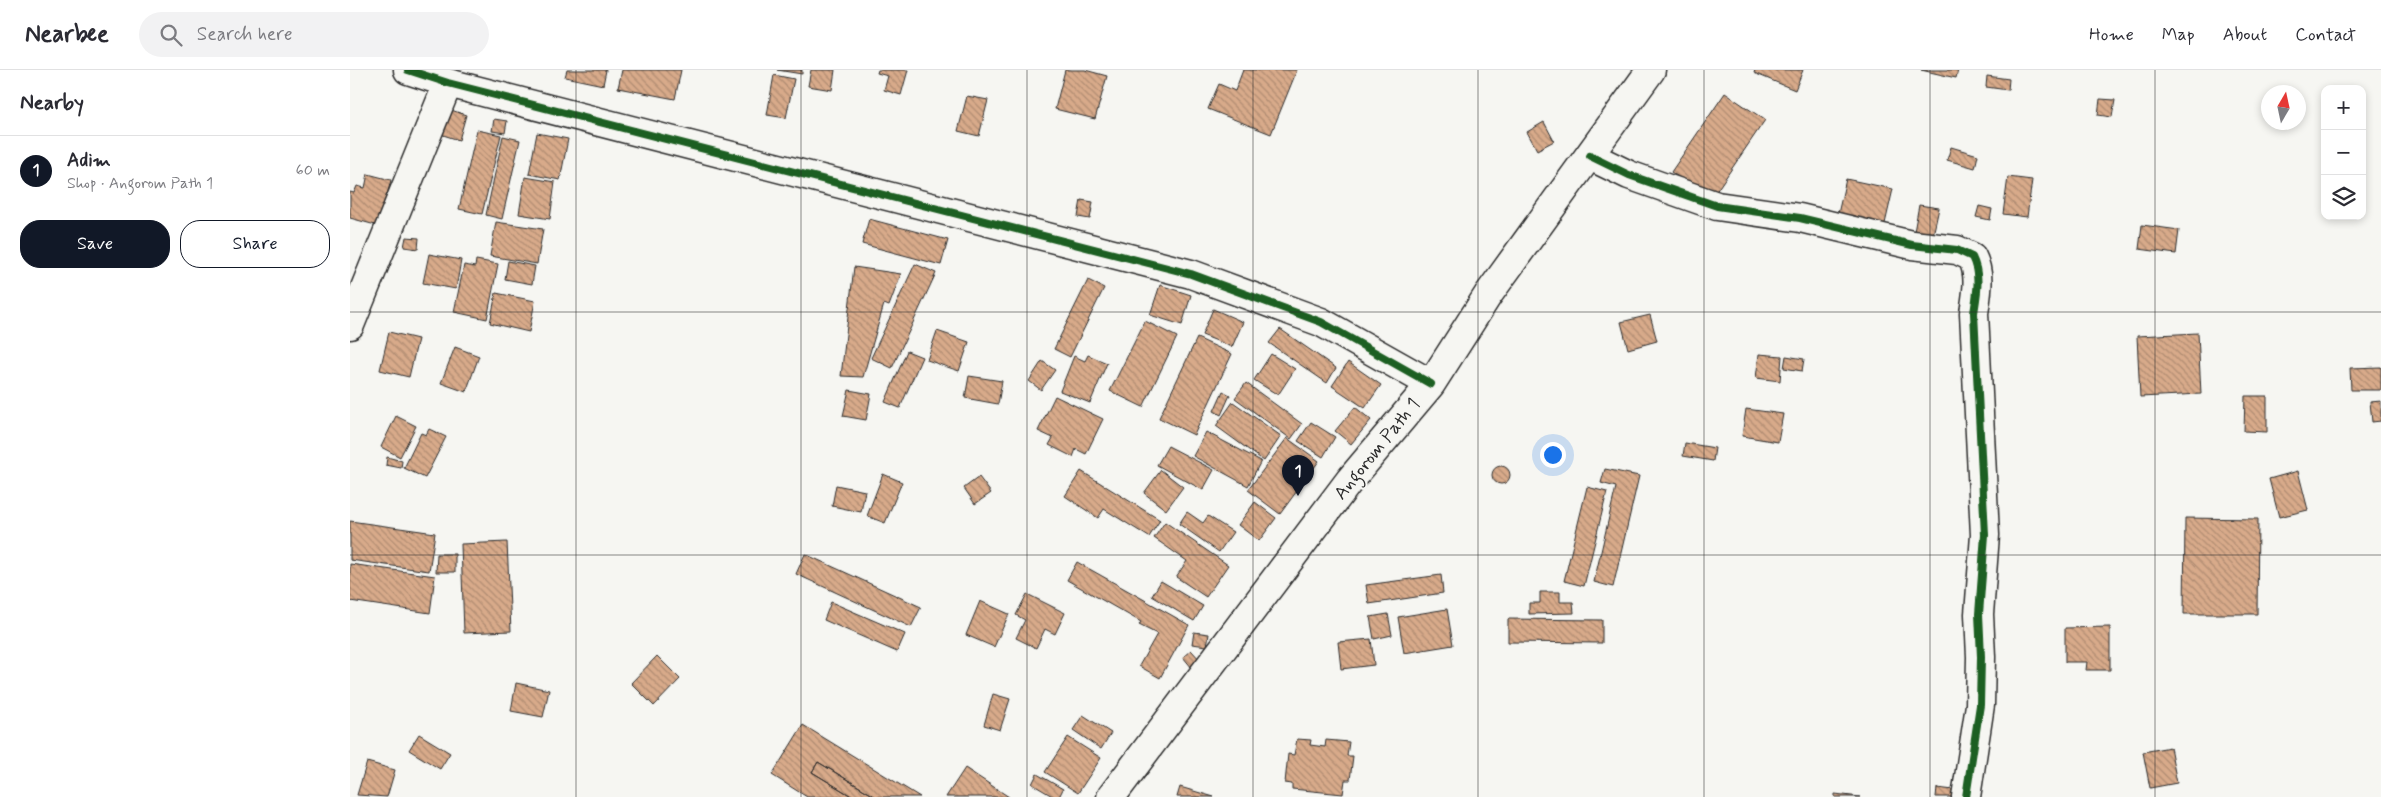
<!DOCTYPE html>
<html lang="en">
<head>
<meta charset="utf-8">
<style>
  :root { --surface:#fff; --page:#f2f2f3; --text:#2b2b33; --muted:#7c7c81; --line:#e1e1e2; --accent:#111827 }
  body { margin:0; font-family:Mynerve,sans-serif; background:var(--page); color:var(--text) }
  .controls { position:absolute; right:15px; top:15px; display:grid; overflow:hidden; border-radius:10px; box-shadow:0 2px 8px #0003 }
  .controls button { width:45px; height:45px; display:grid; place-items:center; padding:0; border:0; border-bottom:1px solid var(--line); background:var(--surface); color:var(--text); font:25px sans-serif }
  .compass { position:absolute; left:1911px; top:15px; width:45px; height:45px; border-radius:50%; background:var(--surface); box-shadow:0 2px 8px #0003; rotate:9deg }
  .you { position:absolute; left:1202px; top:384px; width:18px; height:18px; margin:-12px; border:4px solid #fff; border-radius:50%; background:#1a73e8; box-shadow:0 0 0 8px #1a73e833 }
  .badge { display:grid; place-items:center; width:32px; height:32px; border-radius:50%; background:var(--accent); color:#fff; font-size:16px; font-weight:700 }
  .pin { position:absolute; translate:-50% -41px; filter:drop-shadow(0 1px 2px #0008) }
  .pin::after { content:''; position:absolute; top:26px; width:18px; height:15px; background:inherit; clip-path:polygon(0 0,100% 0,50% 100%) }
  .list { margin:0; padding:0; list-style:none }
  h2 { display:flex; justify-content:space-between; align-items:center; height:65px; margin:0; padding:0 20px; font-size:21px }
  h2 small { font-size:16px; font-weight:400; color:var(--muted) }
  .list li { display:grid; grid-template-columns:32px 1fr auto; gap:15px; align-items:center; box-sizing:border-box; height:70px; padding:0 20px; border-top:1px solid var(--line) }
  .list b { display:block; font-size:19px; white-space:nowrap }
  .list p { margin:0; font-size:16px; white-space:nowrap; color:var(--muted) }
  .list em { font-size:16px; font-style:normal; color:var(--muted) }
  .actions { display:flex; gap:10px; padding:15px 20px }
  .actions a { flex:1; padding:11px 0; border:1px solid var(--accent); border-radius:20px; text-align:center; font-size:18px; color:var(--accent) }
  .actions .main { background:var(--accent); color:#fff }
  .icon { flex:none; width:28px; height:28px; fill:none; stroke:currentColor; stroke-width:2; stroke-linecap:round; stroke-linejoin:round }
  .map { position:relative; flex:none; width:2031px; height:727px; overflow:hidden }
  header { display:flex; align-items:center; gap:30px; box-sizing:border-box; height:70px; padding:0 25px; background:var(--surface); border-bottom:1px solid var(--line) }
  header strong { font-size:24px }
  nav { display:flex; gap:28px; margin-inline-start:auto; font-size:18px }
  .search { width:350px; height:45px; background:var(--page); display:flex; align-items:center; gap:12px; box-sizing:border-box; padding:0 18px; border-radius:28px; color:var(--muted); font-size:19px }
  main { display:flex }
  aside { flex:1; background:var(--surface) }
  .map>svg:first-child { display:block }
  .building { fill:url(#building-back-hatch); stroke:#2b2b2b }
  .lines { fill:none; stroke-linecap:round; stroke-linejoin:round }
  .minor-casing { stroke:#2b2b2b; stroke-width:31 }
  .minor { stroke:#f6f6f2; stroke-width:28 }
  .cycleway-casing { stroke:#f6f6f2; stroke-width:11 }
  .cycleway { stroke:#1b5e20; stroke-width:8 }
  .grid { fill:none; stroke:#2b2b2b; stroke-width:1; stroke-opacity:0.55 }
  .labels { text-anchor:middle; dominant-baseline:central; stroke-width:4.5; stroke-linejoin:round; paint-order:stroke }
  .street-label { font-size:19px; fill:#2b2b2b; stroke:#f6f6f2 }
</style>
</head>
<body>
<header>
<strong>Nearbee</strong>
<div class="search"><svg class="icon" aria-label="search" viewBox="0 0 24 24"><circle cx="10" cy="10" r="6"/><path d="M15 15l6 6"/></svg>Search here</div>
<nav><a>Home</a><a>Map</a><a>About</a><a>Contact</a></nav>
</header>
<main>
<aside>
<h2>Nearby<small></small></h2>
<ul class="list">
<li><span class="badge">1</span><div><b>Adim</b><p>Shop · Angorom Path 1</p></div><em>60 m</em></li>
</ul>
<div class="actions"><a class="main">Save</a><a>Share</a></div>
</aside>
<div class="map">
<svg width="2031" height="727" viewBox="0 0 2031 727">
  <defs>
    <pattern id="building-back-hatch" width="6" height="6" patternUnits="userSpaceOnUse" patternTransform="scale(1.25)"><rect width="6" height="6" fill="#d8aa8a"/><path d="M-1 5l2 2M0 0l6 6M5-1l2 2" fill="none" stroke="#af8b71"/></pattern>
  </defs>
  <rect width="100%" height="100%" fill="#f6f6f2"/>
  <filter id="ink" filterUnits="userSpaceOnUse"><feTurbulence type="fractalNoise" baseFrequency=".02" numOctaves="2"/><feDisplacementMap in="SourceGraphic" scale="10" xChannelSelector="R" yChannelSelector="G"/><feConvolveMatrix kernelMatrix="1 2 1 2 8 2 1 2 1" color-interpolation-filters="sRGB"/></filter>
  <g filter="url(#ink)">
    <path class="building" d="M217 0H256L253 15 215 7Z
      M272 0H331L325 29 268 18Z
      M427 0H452V4Z
      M461 0H485L482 20 458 16Z
      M528 0H558L551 25 534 20 538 6 527 3Z
      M715 0H735L757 6 745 49 705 39Z
      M893 0H947L921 64 858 39 869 14 885 21Z
      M1405 0H1453L1445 20 1404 3Z
      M1571 0H1608L1606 8Z
      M424 5 444 9 436 48 417 45Z
      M1637 6 1659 9 1658 20 1636 17Z
      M1375 23 1415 50 1361 129 1321 102Z
      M617 26 638 30 629 66 608 61Z
      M1750 29 1765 30 1762 47 1748 45Z
      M98 39 116 45 109 70 90 64Z
      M144 49 157 51 155 63 142 61Z
      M1194 52 1204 71 1187 80 1177 62Z
      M127 60 151 65 132 144 109 139Z
      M187 63 218 69 210 110 179 104Z
      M153 66 170 70 152 149 136 145Z
      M1601 77 1628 85 1625 98 1597 90Z
      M18 104 41 110 29 156 0 148V122L4 123 7 116 15 118Z
      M175 107 205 112 200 149 169 144Z
      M1658 107 1682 110 1677 147 1653 144Z
      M1496 109 1543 119 1534 158 1487 148Z
      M731 130 743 132 740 149 728 147Z
      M1569 135 1589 138 1582 170 1563 167Z
      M1629 136 1642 139 1640 150 1626 147Z
      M519 149 598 170 591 195 512 174Z
      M146 152 193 159 187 194 140 186Z
      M1792 155 1829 160 1826 184 1789 179Z
      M56 167 69 168 68 179 54 177Z
      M79 184 111 190 106 219 73 213Z
      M126 190 148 194 137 249 104 242 114 195 125 197Z
      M158 191 185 196 182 214 155 209Z
      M565 194 586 203 542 298 521 288Z
      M504 197 551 204 539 236 534 234 513 307 491 306Z
      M738 210 754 218 720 287 704 279Z
      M810 215 841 225 832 255 800 245Z
      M146 223 185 231 179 262 140 253Z
      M863 239 893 252 882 277 852 265Z
      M1300 245 1307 271 1278 279 1271 252Z
      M795 251 827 267 793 337 760 321Z
      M930 259 986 298 977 313 919 273Z
      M587 261 619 272 609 301 577 290Z
      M39 262 68 269 59 307 30 300Z
      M1848 263 1851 324 1790 327 1787 266Z
      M847 268 882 284 844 365 809 348Z
      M105 277 129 286 116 322 91 313Z
      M557 281 572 287 550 338 535 332Z
      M921 284 945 299 928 325 904 310Z
      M1409 284 1432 286 1430 311 1406 308Z
      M738 285 757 293 740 333 710 321 724 286 735 291Z
      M1436 286 1454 289 1452 301 1434 298Z
      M692 291 705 300 691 320 679 311Z
      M998 292 1031 315 1015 338 982 316Z
      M2031 297V320H2001L2000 298Z
      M619 306 652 311 648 334 615 328Z
      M896 313 952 354 941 369 885 328Z
      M499 320 521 324 516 350 493 346Z
      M873 321 880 325 871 345 864 341Z
      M705 326 753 349 736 384 726 379 723 387 699 375 703 368 688 361Z
      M1895 326H1917V362L1894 361Z
      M2031 331V351L2022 352 2020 332Z
      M883 332 931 366 914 391 866 356Z
      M1005 337 1021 350 1001 374 985 361Z
      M1396 339 1433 344 1428 372 1392 366Z
      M46 346 66 356 50 387 31 377Z
      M961 352 985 367 973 387 948 371Z
      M79 359 96 367 75 408 54 398 71 363 76 365Z
      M856 362 911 391 898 416 843 386Z
      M937 368 969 391 930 444 898 420Z
      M1335 373 1365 378 1363 391 1333 386Z
      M818 376 864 400 853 420 807 395Z
      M37 387 52 391 51 398 36 395Z
      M1142 405a9 9 0 1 1 18 0a9 9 0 1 1-18 0Z
      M1255 399 1289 406 1263 517 1244 512 1266 417 1251 413Z
      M811 400 833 417 816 440 794 423Z
      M731 401 810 450 799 467 754 439 748 448 715 426Z
      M1948 401 1958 440 1929 447 1919 409Z
      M533 404 552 412 535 453 517 446Z
      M629 407 641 423 625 434 614 418Z
      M486 415 515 421 511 442 482 436Z
      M1237 417 1257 422 1234 516 1214 511Z
      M905 432 926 448 909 471 888 455Z
      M837 442 853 453 858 446 883 462 869 482 829 454Z
      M1835 448 1908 449 1907 544H1834Z
      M0 451 85 463 79 501 0 490Z
      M815 452 878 495 856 527 826 507 837 491 804 468Z
      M157 472 161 561 114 563 111 474Z
      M87 484H105V502H86Z
      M455 484 571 537 561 557 446 504Z
      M727 492 839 555 810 608 789 596 807 564 789 555 791 552 717 510Z
      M0 494 85 506 80 543 0 531Z
      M1091 505 1093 523 1019 534 1016 515Z
      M811 511 853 536 844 551 802 526Z
      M1190 522H1210V532H1223L1224 543 1179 544V533H1190Z
      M677 524 715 543 705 564 695 559 686 578 666 568 675 550 666 545Z
      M630 531 659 544 644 577 616 565Z
      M481 532 555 564 547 582 474 550Z
      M1097 539 1103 575 1054 583 1048 547Z
      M1038 544 1042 565 1024 569 1020 547Z
      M1158 549 1252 550V573L1158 572Z
      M1760 557V600H1736L1737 592H1715V558Z
      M844 562 859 564 857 576 842 574Z
      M1021 569 1024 595 991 599 988 572Z
      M841 580 851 591 842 598 833 587Z
      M307 586 330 609 304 636 281 613Z
      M166 613 199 620 193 647 161 641Z
      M643 624 660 629 650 660 634 655Z
      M733 645 761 663 751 679 723 660Z
      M453 655 570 727H526L468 692 462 702 503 727H457L422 705Z
      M69 664 100 683 90 699 59 680Z
      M718 667 751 688 728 723 695 702Z
      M947 669 961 670 960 675 975 677 976 670 999 672 997 686H1003L1000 710H995L993 724 942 719V714L935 713 938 684 944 685Z
      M1820 677 1827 713 1800 718 1793 682Z
      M17 692 45 700 37 727 7 725Z
      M468 692 526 727H503L462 702Z
      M615 698 659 727H596Z
      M687 704 713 719 709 727H704L682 714Z
      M830 717 864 727H827Z
      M1587 718 1612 721 1611 727H1586Z
      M1485 724 1510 727H1485Z"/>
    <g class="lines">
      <g class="minor-casing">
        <path id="minor" d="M58 0 98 13 841 204 971 252 1081 314
          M1240 86 1279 105 1367 136 1450 148 1562 175 1607 180 1622 187C1631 205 1627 223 1624 243L1635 465 1629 544 1631 587 1630 635 1616 727
          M0 255 98 13
          M761 727 1000 410 1081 314 1138 225 1301 0"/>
      </g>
      <use href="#minor" class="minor"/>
      <g class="cycleway-casing">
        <path id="cycleway" d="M58 0 98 13 841 204 971 252 1081 314
          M1240 86 1279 105 1367 136 1450 148 1562 175 1607 180 1622 187C1631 205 1627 223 1624 243L1635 465 1629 544 1631 587 1630 635 1616 727"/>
      </g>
      <use href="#cycleway" class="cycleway"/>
    </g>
  </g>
  <path class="grid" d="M226 0V727M451 0V727M677 0V727M903 0V727M1128 0V727M1354 0V727M1580 0V727M1805 0V727M0 242H2031M0 485H2031"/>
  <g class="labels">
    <g class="street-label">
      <text transform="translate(1027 379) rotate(-51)">Angorom Path 1</text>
    </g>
  </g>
</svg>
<div class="controls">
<button>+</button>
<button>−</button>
<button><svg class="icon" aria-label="layers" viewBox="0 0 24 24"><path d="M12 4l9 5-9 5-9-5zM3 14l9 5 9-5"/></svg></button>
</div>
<svg class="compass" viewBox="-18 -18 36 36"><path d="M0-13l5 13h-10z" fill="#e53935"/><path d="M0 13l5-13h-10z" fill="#7c7c81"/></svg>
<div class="you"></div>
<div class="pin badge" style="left:948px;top:426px">1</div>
</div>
</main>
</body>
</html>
